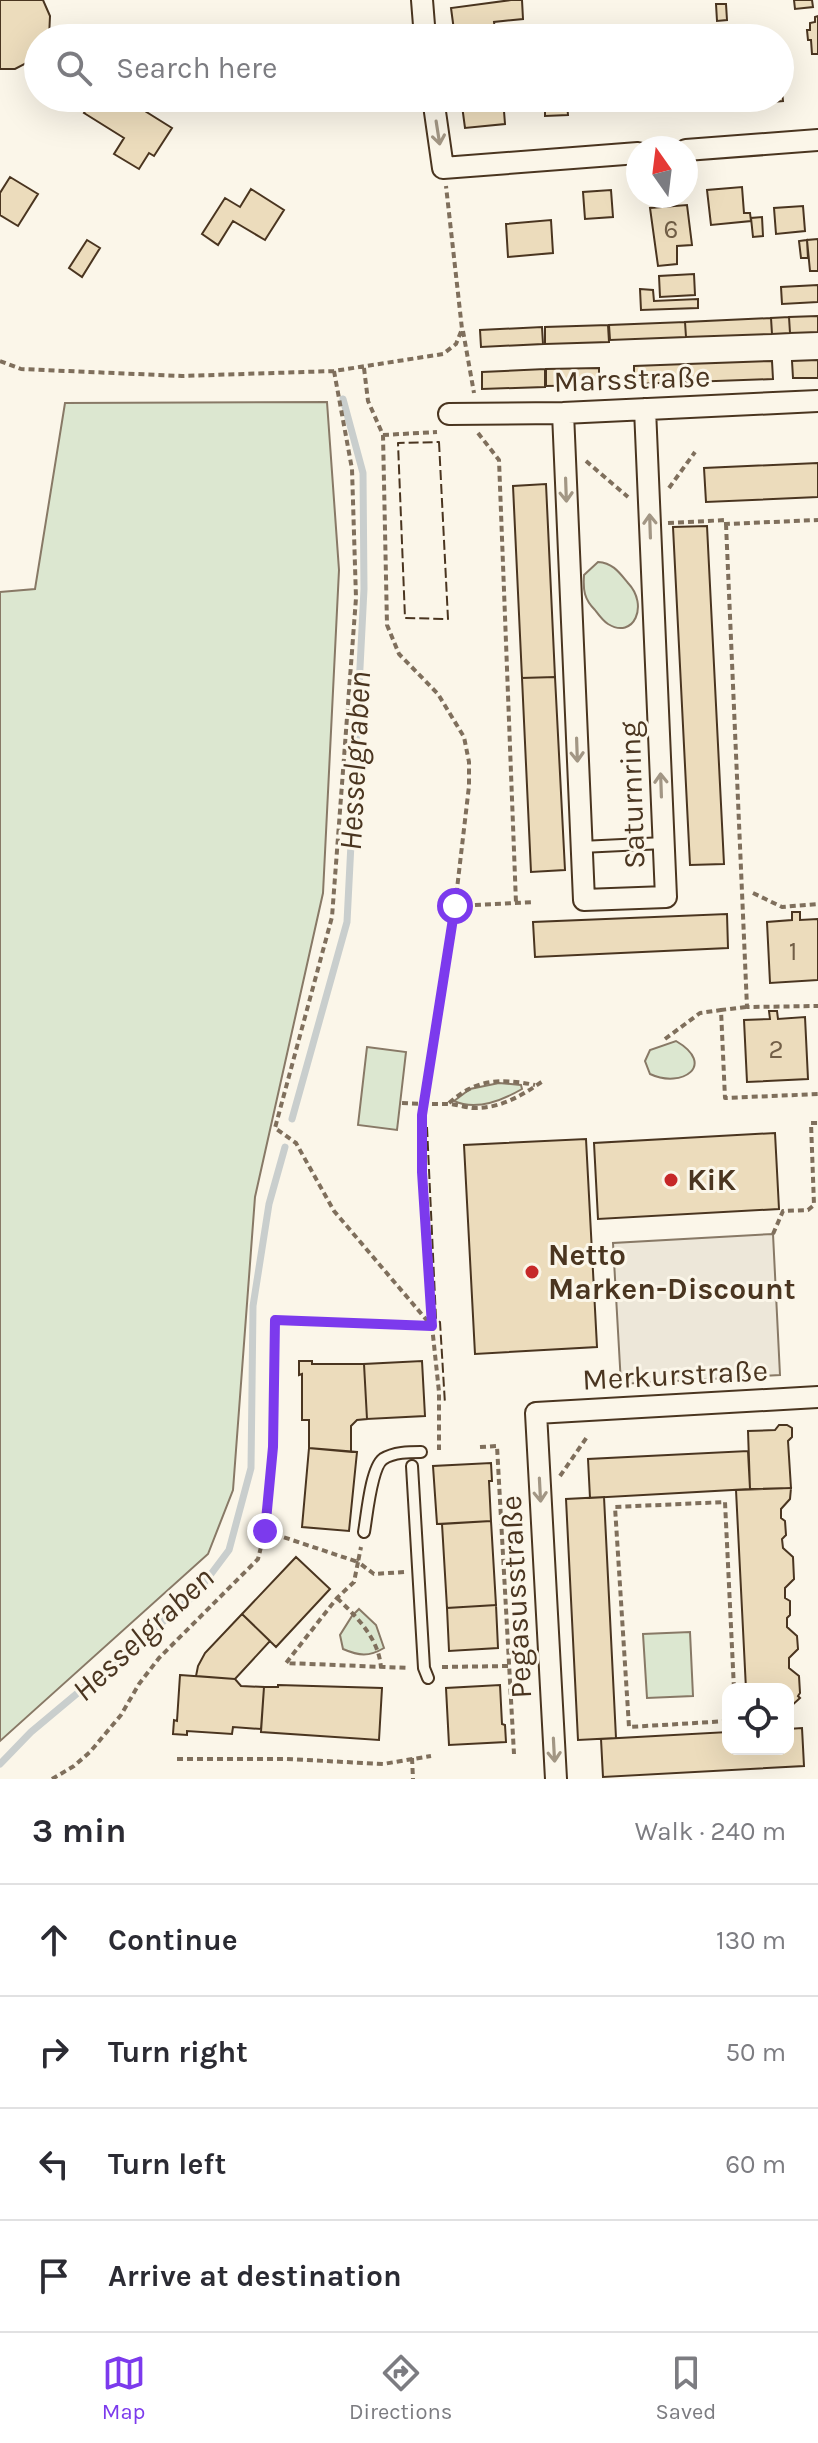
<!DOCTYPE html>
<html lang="en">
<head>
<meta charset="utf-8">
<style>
  :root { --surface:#fff; --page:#f2f2f3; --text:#2b2b33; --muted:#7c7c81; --line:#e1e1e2; --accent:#7c3aed }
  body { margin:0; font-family:Karla,sans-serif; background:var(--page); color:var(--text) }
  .controls { position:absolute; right:24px; bottom:24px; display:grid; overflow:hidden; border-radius:16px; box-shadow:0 8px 32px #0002 }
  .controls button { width:72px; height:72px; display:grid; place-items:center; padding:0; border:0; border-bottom:2px solid var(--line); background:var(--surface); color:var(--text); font:40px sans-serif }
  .compass { position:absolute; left:626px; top:136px; width:72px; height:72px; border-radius:50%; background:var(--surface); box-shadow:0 8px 32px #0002; rotate:346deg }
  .stop { position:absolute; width:24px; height:24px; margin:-18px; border:6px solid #7c3aed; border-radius:50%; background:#fff }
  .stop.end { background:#7c3aed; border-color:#fff; box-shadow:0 2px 8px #0008 }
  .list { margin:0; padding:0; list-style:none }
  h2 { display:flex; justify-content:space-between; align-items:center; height:104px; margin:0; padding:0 32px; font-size:34px }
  h2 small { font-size:26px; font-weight:400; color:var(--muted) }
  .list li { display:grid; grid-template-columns:52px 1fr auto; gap:24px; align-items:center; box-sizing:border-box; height:112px; padding:0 32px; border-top:2px solid var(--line) }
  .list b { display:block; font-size:30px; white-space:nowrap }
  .list em { font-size:26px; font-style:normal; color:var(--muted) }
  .icon { flex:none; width:44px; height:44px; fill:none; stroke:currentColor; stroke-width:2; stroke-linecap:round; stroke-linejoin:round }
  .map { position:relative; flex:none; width:818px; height:1779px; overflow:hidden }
  .search { position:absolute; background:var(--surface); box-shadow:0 8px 32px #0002; left:24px; right:24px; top:24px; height:88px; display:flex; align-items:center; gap:20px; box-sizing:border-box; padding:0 28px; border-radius:44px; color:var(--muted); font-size:30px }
  .sheet { height:552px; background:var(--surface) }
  nav { display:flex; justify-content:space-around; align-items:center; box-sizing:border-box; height:112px; border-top:2px solid var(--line); background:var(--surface); font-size:22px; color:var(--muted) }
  nav a { display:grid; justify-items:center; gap:4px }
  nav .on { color:var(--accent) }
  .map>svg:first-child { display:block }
  .green { fill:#dce7d0; stroke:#887966; stroke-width:2 }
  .parking { fill:#ede7d9; stroke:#887966; stroke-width:2 }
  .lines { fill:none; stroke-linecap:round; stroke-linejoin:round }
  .stream { stroke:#c9cecd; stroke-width:7 }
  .building { fill:#ecdcbc; stroke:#4a3520; stroke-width:2 }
  .lane-casing { stroke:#4a3520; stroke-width:14 }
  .street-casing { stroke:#4a3520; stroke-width:24 }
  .path { stroke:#7f6f5c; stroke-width:4; stroke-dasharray:6 4; stroke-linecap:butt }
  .lane { stroke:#fbf6e9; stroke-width:10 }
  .street { stroke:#fbf6e9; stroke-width:20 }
  .fence { stroke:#4a3520; stroke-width:2; stroke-dasharray:10 4; stroke-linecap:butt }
  .oneway { stroke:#a29684 }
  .route { stroke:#7c3aed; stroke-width:10 }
  .poi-dot { fill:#c62828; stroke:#fbf6e9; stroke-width:3 }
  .labels { text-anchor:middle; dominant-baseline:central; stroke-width:6; stroke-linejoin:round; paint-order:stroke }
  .number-label { font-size:26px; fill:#725f47 }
  .street-label { font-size:30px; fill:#4a3520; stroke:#fbf6e9 }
  .poi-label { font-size:30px; font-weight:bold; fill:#4a3520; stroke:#fbf6e9; text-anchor:start }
  .water-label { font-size:32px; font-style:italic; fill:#4a3520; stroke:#fbf6e9 }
</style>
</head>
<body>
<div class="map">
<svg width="818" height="1779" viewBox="0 0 818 1779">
  <rect width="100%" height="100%" fill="#fbf6e9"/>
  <path class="green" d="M327 402 339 570 323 893 255 1197 233 1490 208 1554 0 1741V592L35 589 65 403Z
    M598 562C613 563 619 572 628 583 649 605 634 640 608 624 603 621 598 614 595 610 584 599 583 590 584 575Z
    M676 1041C717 1065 682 1089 650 1074L645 1061 650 1050Z
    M367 1047 406 1052 397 1130 358 1125Z
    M499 1083 521 1085 522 1089C503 1100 476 1111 454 1101L470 1089Z
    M359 1609 376 1625 384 1648C369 1657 359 1656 343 1649L340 1635 352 1616Z
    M690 1632 693 1696 647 1698 643 1634Z"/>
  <path class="parking" d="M773 1234 780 1375 621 1384 613 1243Z"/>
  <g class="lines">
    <path class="stream" d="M292 1119 347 922 364 589 363 473 343 399
      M0 1764 31 1732 196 1594 229 1550 251 1468 253 1306 269 1204 285 1147"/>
  </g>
  <path class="building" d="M0 0H43L50 16 49 38H38V57L15 69H0Z
    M511 0H522L523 19 494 22 496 38H455L451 8Z
    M794 0H812L813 7 795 9Z
    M716 4H726L727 20 717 21Z
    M818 16V54H812L811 40H808L807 30H810V23L815 22V17Z
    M780 71 783 101 745 104V98H780Z
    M94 98H124L172 128 154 156 149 153 139 169 114 154 124 138 84 113Z
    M461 98H503L505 124 465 128Z
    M541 98H591V102L542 106Z
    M621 98H650V102L622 104Z
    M567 104 568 115 545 116V106Z
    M10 177 38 194 18 226 0 215V193Z
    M742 187 744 213H750L751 221 711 225 707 190Z
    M251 189 284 210 265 240 233 221 218 245 202 234 225 198 240 207Z
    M611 190 613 217 585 219 583 192Z
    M687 205 692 245 677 246V264L658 266 650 208Z
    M803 206 805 231 776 234 774 208Z
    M762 217 763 236 753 237 751 218Z
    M551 220 553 253 508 257 506 224Z
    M818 239V271H810L807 240Z
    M87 240 100 248 82 277 69 268Z
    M807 240 808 258H801L799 241Z
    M694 274 695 295 660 297 659 276Z
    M818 285V302L782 304 781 287Z
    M640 289 653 290 654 301 698 299V308L641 310Z
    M818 316V332L790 333 789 317Z
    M789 317 790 333 772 334 771 318Z
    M771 318 772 334 686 337 685 322Z
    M685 322 686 337 610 340 609 325Z
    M608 325 609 342 545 344V327Z
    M542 327 543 344 481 347 480 330Z
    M818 360V378H793L792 361Z
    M772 361 773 379 689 382 688 364Z
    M687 364 688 382 634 384V366Z
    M599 368V385L546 386V369Z
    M545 369V387L482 389V372Z
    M818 463V497L706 502 704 468Z
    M546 484 555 677 522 678 513 486Z
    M707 526 724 864 690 865 673 527Z
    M555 677 565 870 531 872 522 678Z
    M792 912H800V920L818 919V980L770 983 767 922 792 920Z
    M727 914 728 948 535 957 533 922Z
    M769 1011H777L778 1019 805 1017 808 1079 747 1082 744 1020 770 1019Z
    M775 1133 779 1209 598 1219 594 1143Z
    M586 1139 597 1347 475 1354 464 1145Z
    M299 1361H312V1364H364L367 1419 357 1420 351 1426V1452L309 1448V1420H302V1374L299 1375Z
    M422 1361 425 1416 367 1419 364 1364Z
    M779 1425H787L792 1428V1437L788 1441 791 1488 750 1489 748 1431 775 1430Z
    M309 1448 357 1452 349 1531 302 1527Z
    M748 1451 750 1489 590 1498 588 1459Z
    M491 1463 492 1481H489L491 1521 437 1524 433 1466Z
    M791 1488 790 1499 781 1509V1518L785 1521 786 1535 782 1539 783 1548 793 1557 794 1579 785 1588V1598L790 1601V1615L787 1618V1627L797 1636 798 1649 789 1658V1668L799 1676 800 1693 798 1696 800 1698 788 1709V1689H746L736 1490Z
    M604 1497 616 1738 578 1740 566 1499Z
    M491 1521 496 1605 447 1608 442 1524Z
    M296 1557 330 1589 276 1647 242 1614Z
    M496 1605 498 1648 449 1651 447 1608Z
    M242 1614 270 1641 235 1679 196 1676 198 1666 205 1653Z
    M180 1675 235 1679 241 1686 264 1687 261 1729 233 1727 232 1734 187 1731V1735L173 1734 174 1720 177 1721Z
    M278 1685 382 1688 379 1740 261 1732 264 1687H278Z
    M500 1685 502 1724 505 1725 506 1742 449 1745 446 1688Z
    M802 1728 804 1766 603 1777 601 1739 728 1732V1749H788V1729Z"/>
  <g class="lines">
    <g class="lane-casing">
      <path id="lane" d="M581 847 664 843
        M412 1466 424 1668 428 1678
        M364 1532C367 1515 371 1468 383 1459 394 1452 409 1452 421 1452"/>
    </g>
    <g class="street-casing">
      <path id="street" d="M422 0 425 38
        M433 98 443 168 638 153
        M686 150 818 140
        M563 413 584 900 666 897 645 409
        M449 414 563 413 818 401
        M556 1779 536 1413 818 1397"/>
    </g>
    <path class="path" d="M463 331 474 393
      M0 361 21 369 182 376 334 371 443 354 456 344 462 329 446 186
      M364 368 368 401 383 435 387 625 399 654 438 694 464 737 469 762V786L455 906 422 1115V1172L432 1326 439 1392V1450
      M334 371 352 469 356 598 332 917 275 1128 296 1143 334 1211 430 1324
      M478 433 499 460 516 903
      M383 435 437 432
      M586 461 628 497
      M669 488 695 452
      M668 523 726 520V524L818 520
      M726 524 747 1007 818 1006
      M753 893 782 907 818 904
      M455 906 534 902
      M746 1007 721 1010 725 1098 818 1094
      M665 1039 700 1013 721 1010
      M402 1103C417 1104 432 1104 447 1104 455 1104 464 1107 472 1108 500 1109 521 1096 543 1081
      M449 1103C476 1079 500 1078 535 1085
      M773 1234 783 1211 808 1210 814 1205 811 1123H818
      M480 1447 497 1446 514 1754
      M560 1476 587 1437
      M265 1531 358 1562 361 1547
      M404 1572 374 1574 358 1562 354 1582 337 1598 286 1663 409 1668
      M337 1598C358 1618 379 1639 381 1668
      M442 1667 509 1666
      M788 1717H792
      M728 1721 629 1727 615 1507 725 1502 734 1689
      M412 1758 413 1779
      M177 1759H287L383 1764 431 1756
      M52 1779 74 1766 90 1752 121 1715 139 1684 159 1658 258 1559 265 1531 273 1447 275 1320 432 1326"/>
    <use href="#lane" class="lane"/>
    <use href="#street" class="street"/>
    <path class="fence" d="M439 442 448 619 405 618 398 443Z
      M427 1127 436 1319 440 1322 445 1404"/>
  </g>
  <defs><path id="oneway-shaft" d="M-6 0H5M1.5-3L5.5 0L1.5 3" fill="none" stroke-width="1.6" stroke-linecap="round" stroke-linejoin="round" transform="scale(2)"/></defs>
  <g class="oneway">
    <use href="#oneway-shaft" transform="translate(438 133) rotate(81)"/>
    <use href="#oneway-shaft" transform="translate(566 490) rotate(88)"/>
    <use href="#oneway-shaft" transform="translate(650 526) rotate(-92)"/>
    <use href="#oneway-shaft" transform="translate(577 750) rotate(88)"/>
    <use href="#oneway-shaft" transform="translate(661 785) rotate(-92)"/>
    <use href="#oneway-shaft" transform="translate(540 1490) rotate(87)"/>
    <use href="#oneway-shaft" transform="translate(554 1750) rotate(87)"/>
  </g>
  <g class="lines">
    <path class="route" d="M265 1531 273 1447 275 1320 432 1326 422 1172V1115L455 906"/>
  </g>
  <g class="poi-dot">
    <circle cx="671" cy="1180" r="8"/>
    <circle cx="532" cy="1272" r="8"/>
  </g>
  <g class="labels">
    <g class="number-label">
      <text x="671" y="229">6</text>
      <text x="793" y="951">1</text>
      <text x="776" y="1049">2</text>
    </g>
    <g class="street-label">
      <text transform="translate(632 379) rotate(-2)">Marsstraße</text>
      <text transform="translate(632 795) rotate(-92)">Saturnring</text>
      <text transform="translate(675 1375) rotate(-3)">Merkurstraße</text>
      <text transform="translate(516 1597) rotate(-93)">Pegasusstraße</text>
    </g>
    <g class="poi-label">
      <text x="687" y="1180">KiK</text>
      <text x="548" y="1255">Netto<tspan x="548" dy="34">Marken-Discount</tspan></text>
    </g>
    <g class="water-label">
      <text transform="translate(355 761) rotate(-87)">Hesselgraben</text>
      <text transform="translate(143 1634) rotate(-43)">Hesselgraben</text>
    </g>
  </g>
</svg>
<div class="controls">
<button><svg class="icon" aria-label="locate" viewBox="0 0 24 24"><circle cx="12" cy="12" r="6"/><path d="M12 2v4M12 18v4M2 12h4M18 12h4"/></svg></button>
</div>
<svg class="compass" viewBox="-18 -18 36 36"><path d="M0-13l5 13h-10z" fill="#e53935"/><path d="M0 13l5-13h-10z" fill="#7c7c81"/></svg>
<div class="stop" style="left:455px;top:906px"></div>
<div class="stop end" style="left:265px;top:1531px"></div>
<div class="search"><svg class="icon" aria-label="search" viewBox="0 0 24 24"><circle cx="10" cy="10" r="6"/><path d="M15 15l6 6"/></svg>Search here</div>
</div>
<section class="sheet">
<h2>3 min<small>Walk · 240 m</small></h2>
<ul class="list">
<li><svg class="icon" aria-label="ahead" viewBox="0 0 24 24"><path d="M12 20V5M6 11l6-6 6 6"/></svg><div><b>Continue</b></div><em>130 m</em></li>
<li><svg class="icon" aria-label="right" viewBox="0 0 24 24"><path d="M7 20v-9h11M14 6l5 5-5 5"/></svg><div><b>Turn right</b></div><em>50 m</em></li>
<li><svg class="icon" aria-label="left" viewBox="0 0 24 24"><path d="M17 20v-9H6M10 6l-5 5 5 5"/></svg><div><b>Turn left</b></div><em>60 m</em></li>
<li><svg class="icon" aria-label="arrive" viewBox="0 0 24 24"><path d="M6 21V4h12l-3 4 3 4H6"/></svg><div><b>Arrive at destination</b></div></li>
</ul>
</section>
<nav>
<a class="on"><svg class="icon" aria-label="map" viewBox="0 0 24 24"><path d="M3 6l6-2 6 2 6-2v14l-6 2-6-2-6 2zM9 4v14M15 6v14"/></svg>Map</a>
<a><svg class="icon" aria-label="directions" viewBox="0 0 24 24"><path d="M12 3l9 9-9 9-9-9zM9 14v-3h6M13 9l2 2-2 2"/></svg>Directions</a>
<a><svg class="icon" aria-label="saved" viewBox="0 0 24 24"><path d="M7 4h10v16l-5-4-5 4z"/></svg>Saved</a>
</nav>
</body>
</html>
